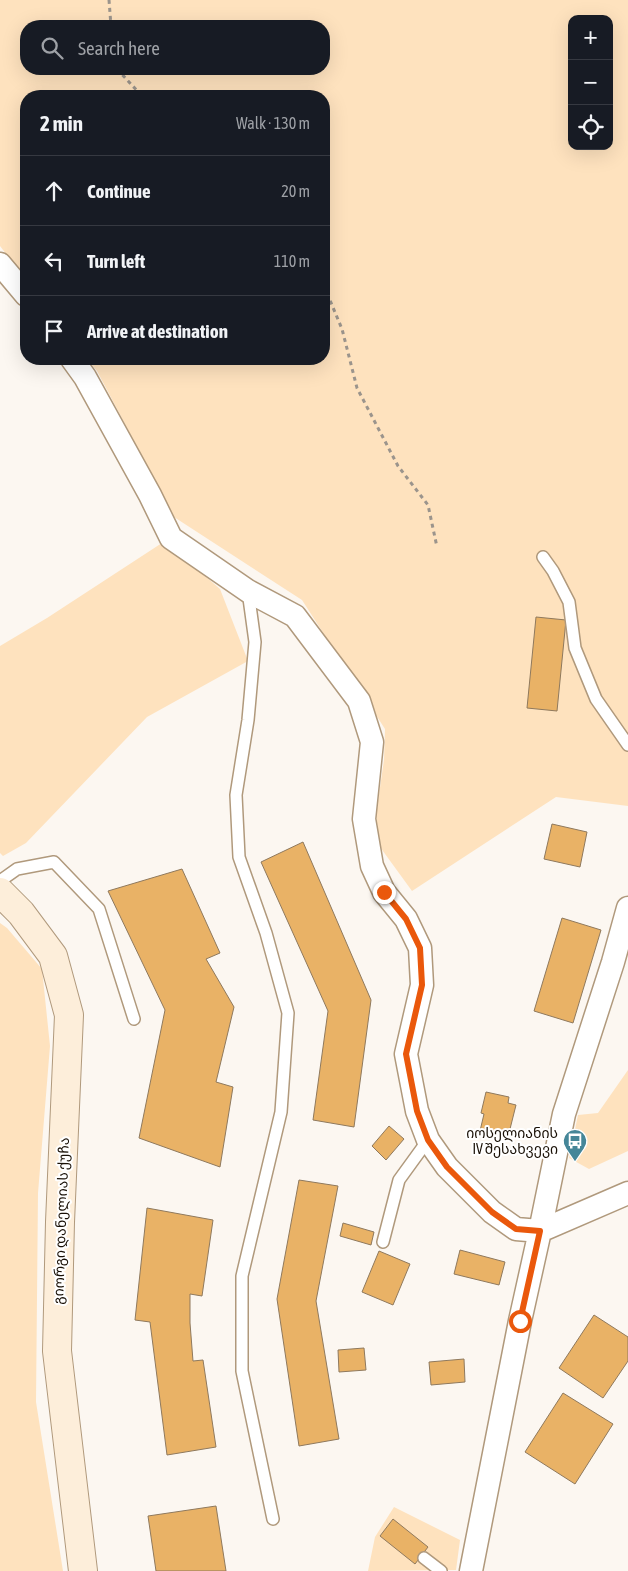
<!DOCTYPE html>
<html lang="en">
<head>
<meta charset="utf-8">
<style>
  :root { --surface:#171b24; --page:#242831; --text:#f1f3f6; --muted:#9ea1a6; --line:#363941 }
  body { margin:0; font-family:"Asap Condensed","Noto Sans Georgian",sans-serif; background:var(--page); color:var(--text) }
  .controls { position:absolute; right:15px; top:15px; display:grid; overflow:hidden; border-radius:10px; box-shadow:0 5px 20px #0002 }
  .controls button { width:45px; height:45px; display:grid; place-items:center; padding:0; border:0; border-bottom:1px solid var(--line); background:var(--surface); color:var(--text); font:25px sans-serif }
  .stop { position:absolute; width:15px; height:15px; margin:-11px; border:4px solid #ea580c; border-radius:50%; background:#fff }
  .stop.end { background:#ea580c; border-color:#fff; box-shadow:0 1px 5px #0008 }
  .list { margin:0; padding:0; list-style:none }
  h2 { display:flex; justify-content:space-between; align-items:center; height:65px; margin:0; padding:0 20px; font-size:21px }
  h2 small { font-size:16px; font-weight:400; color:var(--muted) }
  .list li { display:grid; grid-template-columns:32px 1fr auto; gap:15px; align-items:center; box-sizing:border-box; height:70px; padding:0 20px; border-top:1px solid var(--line) }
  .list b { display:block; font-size:19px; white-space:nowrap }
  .list em { font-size:16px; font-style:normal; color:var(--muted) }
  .icon { flex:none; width:28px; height:28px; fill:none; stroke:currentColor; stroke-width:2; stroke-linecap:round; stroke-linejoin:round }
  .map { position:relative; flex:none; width:628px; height:1571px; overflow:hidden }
  .search { position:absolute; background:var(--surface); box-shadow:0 5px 20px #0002; left:20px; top:20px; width:310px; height:55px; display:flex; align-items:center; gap:12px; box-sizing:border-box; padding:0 18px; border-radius:20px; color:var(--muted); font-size:19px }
  .panel { position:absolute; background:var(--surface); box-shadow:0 5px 20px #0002; left:20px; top:90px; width:310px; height:275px; border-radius:20px }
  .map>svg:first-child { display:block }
  .green { fill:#fee2be; fill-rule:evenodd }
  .building { fill:#e9b266; stroke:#8f795d }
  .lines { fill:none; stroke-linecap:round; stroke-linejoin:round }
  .lane-casing { stroke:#b0997c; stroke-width:14 }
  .street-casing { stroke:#b0997c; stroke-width:25 }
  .secondary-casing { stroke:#b0997c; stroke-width:30 }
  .path { stroke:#9b948c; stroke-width:3; stroke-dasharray:4 4; stroke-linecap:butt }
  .lane { stroke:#fff; stroke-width:11 }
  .street { stroke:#fff; stroke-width:22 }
  .secondary { stroke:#fdeeda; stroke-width:28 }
  .route { stroke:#ea580c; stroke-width:6 }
  .labels { text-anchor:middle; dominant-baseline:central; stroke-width:4; stroke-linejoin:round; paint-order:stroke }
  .poi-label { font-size:14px; fill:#180f05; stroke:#fff; text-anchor:end }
  .street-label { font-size:14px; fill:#180f05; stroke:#fff }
</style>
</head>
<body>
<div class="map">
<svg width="628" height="1571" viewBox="0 0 628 1571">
  <rect width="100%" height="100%" fill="#fcf7f1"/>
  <path class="green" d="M0 0H628V806L556 797 412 891 380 847 376 815 384 760 385 729 302 600 174 517 97 371 87 359H324V96H26V280L0 246ZM572 19H609V146H572ZM26 26H324V69H26Z
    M165 541 220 589 248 661 147 717 26 843 3 856 0 853V646L47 618Z
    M0 923 7 928 42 969 50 1046 38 1193 36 1402 63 1571H0Z
    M628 1070V1151L589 1169 569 1158 578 1115 598 1113Z
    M394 1507 460 1540 456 1570 368 1571 375 1537Z"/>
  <path class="building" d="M536 617 566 620 557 711 527 708Z
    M552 824 587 832 580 867 544 859Z
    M303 842 371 1000 354 1127 313 1120 328 1011 261 862Z
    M182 869 220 953 206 959 234 1007 216 1082 233 1087 220 1167 139 1138 165 1010 108 891Z
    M562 918 601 930 573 1023 534 1011Z
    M486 1092 509 1097 508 1103 516 1105 508 1137 480 1131 484 1114 481 1113Z
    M389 1126 404 1139 386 1160 372 1146Z
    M299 1180 338 1186 316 1301 339 1439 299 1446 277 1299Z
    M147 1208 213 1220 202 1296 190 1294V1323L193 1361 203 1360 216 1447 167 1455 150 1322 135 1320Z
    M343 1223 374 1232 371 1245 340 1236Z
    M460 1250 505 1262 499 1285 454 1274Z
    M379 1251 410 1264 393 1305 362 1292Z
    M594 1315 628 1337V1361L603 1398 559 1368Z
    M364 1348 366 1370 339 1372 338 1350Z
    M464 1359 465 1382 431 1385 429 1362Z
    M563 1393 613 1424 575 1484 525 1452Z
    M216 1506 226 1571H156L148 1516Z
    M393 1519 428 1547 415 1564 380 1536Z"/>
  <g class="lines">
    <g class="lane-casing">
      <path id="lane" d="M543 557 553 571 569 602 575 648 596 699 628 745
        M248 591 255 642 248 720 236 795 239 857 266 933 288 1013 281 1112 242 1276V1371L273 1519
        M0 881 17 869 54 862 99 909 134 1019
        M383 1242 399 1180 428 1140
        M424 1558 441 1571"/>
    </g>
    <g class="street-casing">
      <path id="street" d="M0 264 26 295
        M72 359 85 377 150 495 171 538 248 591 295 616 359 701 372 742 364 819 372 866 384 892 406 919 420 948 422 985 406 1054 417 1111 428 1140 447 1167 492 1212 516 1229 540 1231 628 1193
        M471 1571 520 1321 540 1231 564 1114 613 962 628 908"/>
    </g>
    <g class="secondary-casing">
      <path id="secondary" d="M0 892 21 913 53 956 69 1015 60 1222 57 1351 83 1571"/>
    </g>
    <path class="path" d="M109 0 111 26
      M117 69 142 96
      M324 286 342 329 357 388 398 466 428 505 437 547"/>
    <use href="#lane" class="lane"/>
    <use href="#street" class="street"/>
    <use href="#secondary" class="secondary"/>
  </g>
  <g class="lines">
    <path class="route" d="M384 892 406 919 420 948 422 985 406 1054 417 1111 428 1140 447 1167 492 1212 516 1229 540 1231 520 1321"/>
  </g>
  <defs>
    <g id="bus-pin" transform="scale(1.25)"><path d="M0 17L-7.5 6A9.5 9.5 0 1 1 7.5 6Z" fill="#458698" stroke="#fff"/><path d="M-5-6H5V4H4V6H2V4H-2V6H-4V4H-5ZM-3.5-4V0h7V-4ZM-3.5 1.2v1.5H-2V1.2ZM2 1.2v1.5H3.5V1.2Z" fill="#fff"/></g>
  </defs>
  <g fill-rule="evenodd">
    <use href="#bus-pin" x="575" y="1141"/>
  </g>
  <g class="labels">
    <g class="poi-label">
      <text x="558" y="1133">იოსელიანის<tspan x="558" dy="16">IV შესახვევი</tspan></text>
    </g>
    <g class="street-label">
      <text transform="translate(61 1221) rotate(-88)">გიორგი დანელიას ქუჩა</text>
    </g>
  </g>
</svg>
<div class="controls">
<button>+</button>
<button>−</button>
<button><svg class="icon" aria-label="locate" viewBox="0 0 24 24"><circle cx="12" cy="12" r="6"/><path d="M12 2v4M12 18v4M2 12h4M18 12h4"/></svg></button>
</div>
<div class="stop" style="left:520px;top:1321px"></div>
<div class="stop end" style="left:384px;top:892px"></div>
<div class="search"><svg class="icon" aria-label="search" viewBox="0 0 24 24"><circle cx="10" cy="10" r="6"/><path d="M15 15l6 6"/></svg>Search here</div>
<section class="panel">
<h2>2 min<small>Walk · 130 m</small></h2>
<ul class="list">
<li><svg class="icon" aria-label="ahead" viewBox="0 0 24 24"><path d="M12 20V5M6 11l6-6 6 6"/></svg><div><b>Continue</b></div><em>20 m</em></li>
<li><svg class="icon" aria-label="left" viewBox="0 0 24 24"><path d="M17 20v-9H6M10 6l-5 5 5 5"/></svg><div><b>Turn left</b></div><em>110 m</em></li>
<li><svg class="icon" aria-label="arrive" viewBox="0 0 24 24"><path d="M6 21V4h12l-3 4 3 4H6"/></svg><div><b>Arrive at destination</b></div></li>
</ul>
</section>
</div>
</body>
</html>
